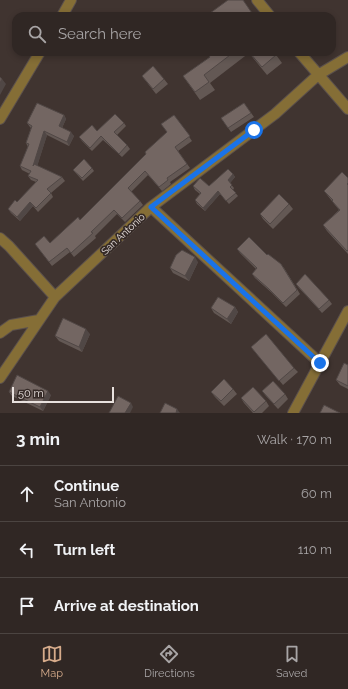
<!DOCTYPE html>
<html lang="en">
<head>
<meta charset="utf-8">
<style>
  :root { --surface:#302724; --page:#3c3331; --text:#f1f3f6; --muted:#a8a5a6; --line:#4b4441; --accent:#d6ab8b }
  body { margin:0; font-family:Raleway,sans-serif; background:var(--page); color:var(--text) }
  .scale { position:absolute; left:12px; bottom:10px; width:102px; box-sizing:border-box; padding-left:4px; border:2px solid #e8e1de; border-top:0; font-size:11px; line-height:14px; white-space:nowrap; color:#e8e1de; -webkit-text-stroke:3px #352a27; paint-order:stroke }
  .stop { position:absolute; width:12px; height:12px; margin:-9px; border:3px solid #1a73e8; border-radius:50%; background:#fff }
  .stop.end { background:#1a73e8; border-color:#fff; box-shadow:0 1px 4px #0008 }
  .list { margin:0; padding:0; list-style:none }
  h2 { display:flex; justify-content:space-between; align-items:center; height:52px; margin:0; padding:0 16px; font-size:17px }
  h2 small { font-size:13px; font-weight:400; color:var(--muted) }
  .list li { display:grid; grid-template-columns:26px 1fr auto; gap:12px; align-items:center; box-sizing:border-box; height:56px; padding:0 16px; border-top:1px solid var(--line) }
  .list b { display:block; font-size:15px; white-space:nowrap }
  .list p { margin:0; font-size:13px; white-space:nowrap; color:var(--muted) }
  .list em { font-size:13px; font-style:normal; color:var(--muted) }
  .icon { flex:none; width:22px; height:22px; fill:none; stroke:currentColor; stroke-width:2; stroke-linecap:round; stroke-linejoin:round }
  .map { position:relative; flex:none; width:348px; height:413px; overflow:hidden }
  .search { position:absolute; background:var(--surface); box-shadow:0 2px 6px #0003; left:12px; right:12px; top:12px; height:44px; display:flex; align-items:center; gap:10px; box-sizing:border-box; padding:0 14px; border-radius:12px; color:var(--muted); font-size:15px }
  .sheet { height:220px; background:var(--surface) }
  nav { display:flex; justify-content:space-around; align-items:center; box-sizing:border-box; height:56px; border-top:1px solid var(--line); background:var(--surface); font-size:11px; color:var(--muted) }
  nav a { display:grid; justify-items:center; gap:2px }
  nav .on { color:var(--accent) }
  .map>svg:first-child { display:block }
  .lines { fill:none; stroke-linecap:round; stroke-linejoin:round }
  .minor-casing { stroke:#5b504c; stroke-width:12 }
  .minor { stroke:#856e36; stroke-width:10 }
  .wall { fill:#635854 }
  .shaded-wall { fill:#504745 }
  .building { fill:#736662; stroke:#504745 }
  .route { stroke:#1a73e8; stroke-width:5 }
  .labels { text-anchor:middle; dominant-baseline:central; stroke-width:3.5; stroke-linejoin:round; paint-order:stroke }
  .street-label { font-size:10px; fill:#e8e1de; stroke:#352a27 }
</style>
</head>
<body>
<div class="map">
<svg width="348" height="413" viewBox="0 0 348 413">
  <rect width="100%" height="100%" fill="#403430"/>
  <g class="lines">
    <g class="minor-casing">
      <path id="minor" d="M257 0 270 16
        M62 16 71 0
        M299 52 348 109
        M0 119 40 52
        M151 207 320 363
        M0 238 9 246 55 297
        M0 333 11 325 39 320
        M0 378 55 297 151 207 275 114 318 75 348 57
        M293 413 348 311"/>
    </g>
    <use href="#minor" class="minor"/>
  </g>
  <path class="wall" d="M206 52H274L282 63 267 75 249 53 210 83 215 90 200 100 183 76 210 57Z
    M142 76 164 79 168 84 156 94Z
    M244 103 254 117 231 132 221 118Z
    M64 115 66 119 62 128 74 136 69 146 47 135 37 166 62 177 65 181 51 193 53 197 38 212 33 206 20 221 11 213 8 209 17 202 36 182 31 180 28 176 30 174 22 170 20 166 28 147 26 143 31 128 30 127 27 123Z
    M174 115 192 141 178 151 190 168 170 182 171 184 162 191 148 175 131 192 140 201 143 205 125 222 117 214 95 236 96 238 74 257 70 252 52 266 38 248 50 243 80 220 146 155 167 132Z
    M124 123 126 126 117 135 127 145 130 149 122 157 103 140 92 151 82 141 79 137 97 131Z
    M92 168 94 171 83 181 73 170Z
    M233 174 235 177 230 183 234 188 233 190 238 196 229 204 220 194 205 211 197 204 195 200 200 194 195 190 193 186H209Z
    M348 178V254L327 231 323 225 339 210 324 191Z
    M289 204 293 209 273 229 263 219 260 214Z
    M237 249 267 255 284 268 300 294 286 307 272 293 255 278 252 274 256 269 240 253Z
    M198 262 189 281 173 273 170 268Z
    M296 284 329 300 332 304 322 313 299 288Z
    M235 307 238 312 231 324 214 313 211 308Z
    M90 334 82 352 59 341 55 336Z
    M251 347 294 368 298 372 283 385Z
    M348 365V389L340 385 336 380Z
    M233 389 237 394 224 406 215 397 211 392Z
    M262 391 285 394 288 399 278 409 266 396Z
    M9 392 51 395 43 411 12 396Z
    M241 398 266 401 269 406 262 413H253L244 403Z"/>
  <path class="shaded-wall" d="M2 79 6 84 0 95V83Z
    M64 115 66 119 61 130 59 126Z
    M44 131 47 135 36 170 33 166Z
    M71 132 74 136 69 146 67 142Z
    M233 174 235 177 230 183 228 180Z
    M218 191 220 194 205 211 203 208Z
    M30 202 33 206 20 221 17 217Z
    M195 257 198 262 189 281 185 276Z
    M235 307 238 312 231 324 227 319Z
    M86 329 90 334 82 352 79 347Z
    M48 391 51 395 43 411 40 407Z
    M131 403 133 407 130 413H125Z
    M177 409 180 413H176Z"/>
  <path class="building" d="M228 0H243L254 16H206Z
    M206 52H234L204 75 209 82 195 92 183 76 210 57Z
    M249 52H274L276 55 262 67Z
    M153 66 164 79 153 89 142 76Z
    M0 77 2 79 0 83Z
    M37 103 64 115 59 126 71 132 67 142 44 131 33 166 34 164 62 177 47 189 51 193 36 208 30 202 17 217 8 209 15 200 17 202 38 180 28 176 31 171 20 166 29 144 26 143 32 126 27 123Z
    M244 103 251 113 228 128 221 118Z
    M115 114 124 123 114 132 127 145 119 154 101 136 90 148 79 137 92 125 97 131Z
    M174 115 190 136 175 147 187 164 167 178 168 180 159 187 145 171 128 188 140 201 122 218 114 210 91 232 93 233 71 253 67 248 49 262 35 244 44 236 50 243 78 217 80 220 146 154 145 152 167 132 161 124Z
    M84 159 92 168 82 178 73 170Z
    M228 169 233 174 228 180 232 185 230 187 236 193 226 201 218 191 203 208 195 200 201 193 193 186 200 178 209 186Z
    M342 172 348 178V183L347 184 348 185V250L347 251 323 225 340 210 332 201 333 200 324 191Z
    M279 194 289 204 270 224 260 214Z
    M249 237 267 255 268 254 281 264 297 290 283 303 269 289 252 274 257 268 237 249Z
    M182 250 195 257 185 276 170 268 176 255Z
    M305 274 329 300 319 309 296 284Z
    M218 297 235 307 227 319 211 308Z
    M63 318 86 329 79 347 55 336Z
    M266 334 294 368 279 381 251 347Z
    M344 363 348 365V386L336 380Z
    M17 375 48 391 40 407 9 392Z
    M224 379 233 389 221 401 211 392Z
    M273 381 285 394 274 404 262 391Z
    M253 387 266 401 254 412 241 398Z
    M118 396 131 403 125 413H109Z
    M165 403 177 409 176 413H160Z
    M324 405 340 413H320Z"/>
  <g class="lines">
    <path class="route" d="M254 130 151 207 320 363"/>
  </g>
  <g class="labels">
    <g class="street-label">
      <text transform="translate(123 234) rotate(-43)">San Antonio</text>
    </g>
  </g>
</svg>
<div class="scale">50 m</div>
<div class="stop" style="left:254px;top:130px"></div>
<div class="stop end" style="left:320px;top:363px"></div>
<div class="search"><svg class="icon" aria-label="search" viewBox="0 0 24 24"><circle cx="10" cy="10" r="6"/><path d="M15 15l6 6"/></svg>Search here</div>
</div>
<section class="sheet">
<h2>3 min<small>Walk · 170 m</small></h2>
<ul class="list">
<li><svg class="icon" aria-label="ahead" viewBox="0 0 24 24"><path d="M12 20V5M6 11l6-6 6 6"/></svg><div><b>Continue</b><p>San Antonio</p></div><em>60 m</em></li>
<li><svg class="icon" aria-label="left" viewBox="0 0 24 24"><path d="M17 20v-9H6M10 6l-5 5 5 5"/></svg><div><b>Turn left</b></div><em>110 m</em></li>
<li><svg class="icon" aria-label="arrive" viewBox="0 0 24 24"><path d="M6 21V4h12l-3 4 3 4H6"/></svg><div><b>Arrive at destination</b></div></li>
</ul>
</section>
<nav>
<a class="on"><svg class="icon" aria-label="map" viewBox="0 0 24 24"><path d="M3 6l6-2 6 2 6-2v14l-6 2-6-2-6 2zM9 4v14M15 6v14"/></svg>Map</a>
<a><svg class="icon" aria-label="directions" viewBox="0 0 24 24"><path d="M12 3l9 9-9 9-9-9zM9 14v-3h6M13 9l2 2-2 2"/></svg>Directions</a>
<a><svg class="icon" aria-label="saved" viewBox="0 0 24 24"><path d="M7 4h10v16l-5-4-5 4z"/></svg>Saved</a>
</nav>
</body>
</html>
